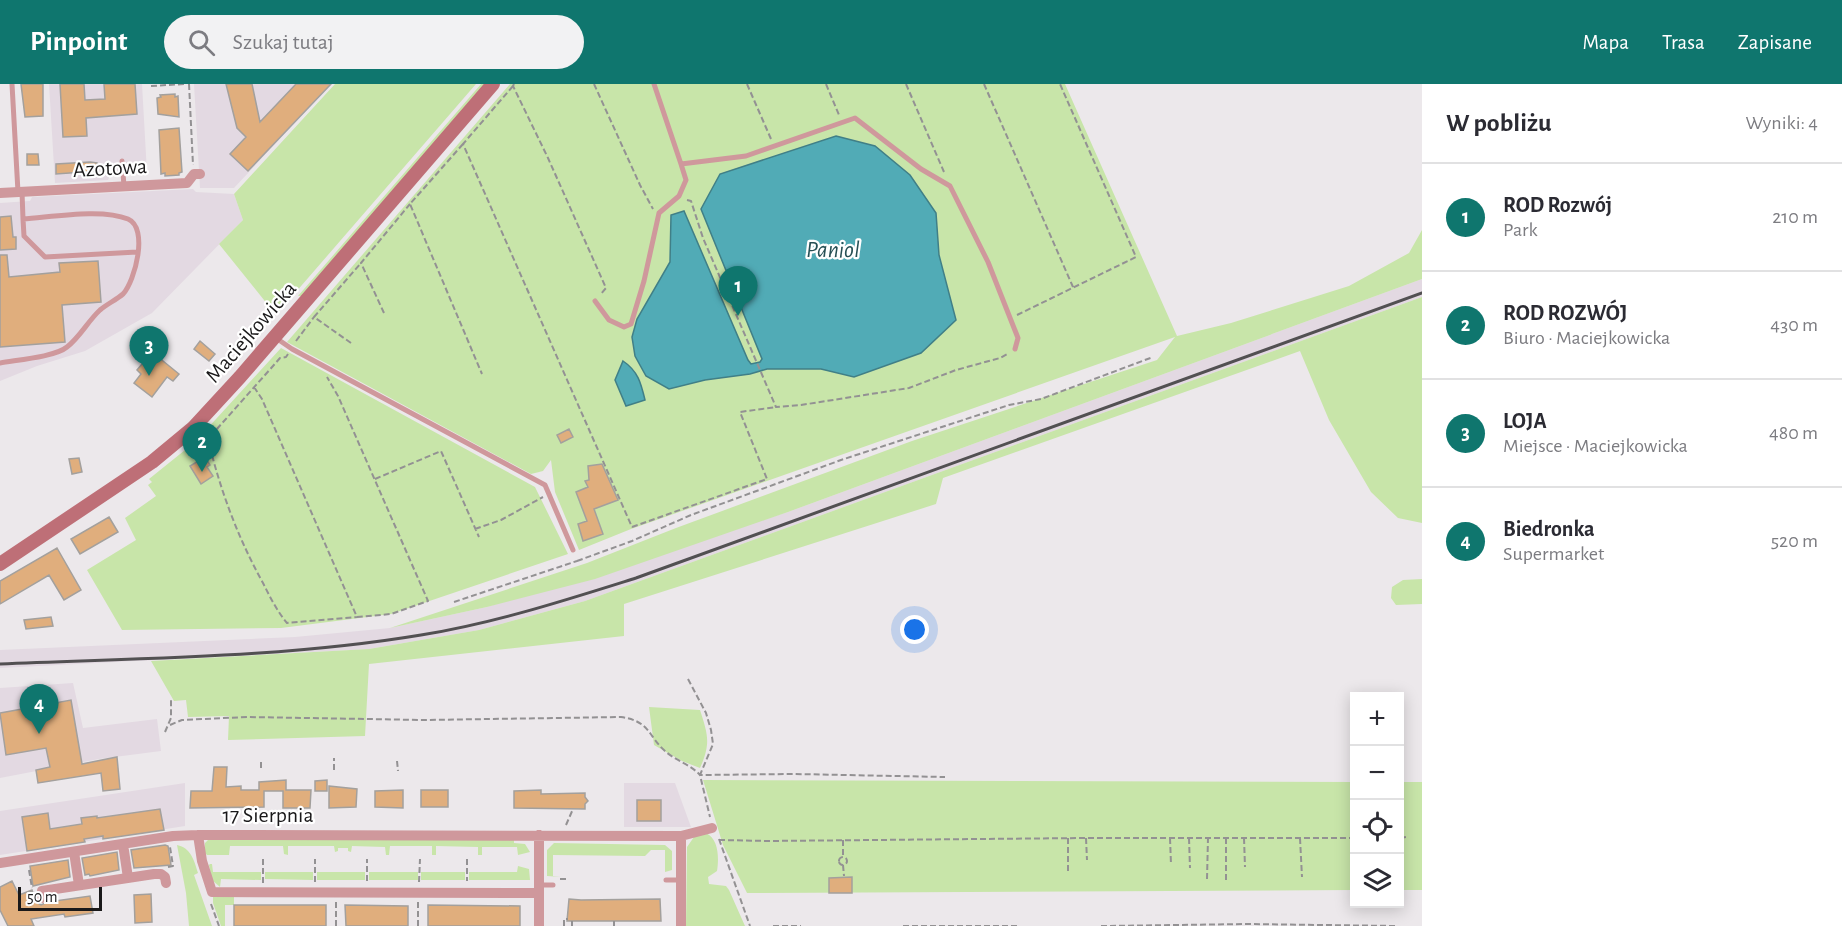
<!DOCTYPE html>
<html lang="pl">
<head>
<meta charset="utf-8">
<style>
  :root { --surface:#fff; --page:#f2f2f3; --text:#2b2b33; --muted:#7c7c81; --line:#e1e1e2; --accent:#0f766e }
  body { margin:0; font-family:"Alegreya Sans",sans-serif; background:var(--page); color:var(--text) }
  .controls { position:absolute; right:18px; bottom:18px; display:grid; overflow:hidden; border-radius:0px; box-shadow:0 3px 15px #0003 }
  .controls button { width:54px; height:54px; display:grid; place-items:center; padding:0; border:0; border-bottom:2px solid var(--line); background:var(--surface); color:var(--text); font:30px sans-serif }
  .scale { position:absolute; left:18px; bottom:15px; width:84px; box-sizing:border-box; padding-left:6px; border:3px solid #1a191a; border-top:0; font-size:16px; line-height:21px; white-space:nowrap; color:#1a191a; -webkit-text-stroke:4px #fff; paint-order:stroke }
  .you { position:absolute; left:915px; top:546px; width:21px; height:21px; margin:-15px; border:4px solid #fff; border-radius:50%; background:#1a73e8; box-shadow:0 0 0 9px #1a73e833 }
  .badge { display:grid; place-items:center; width:39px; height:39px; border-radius:50%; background:var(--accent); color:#fff; font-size:20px; font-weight:700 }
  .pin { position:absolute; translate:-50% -50px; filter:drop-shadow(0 2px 3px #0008) }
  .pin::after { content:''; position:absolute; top:32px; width:21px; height:18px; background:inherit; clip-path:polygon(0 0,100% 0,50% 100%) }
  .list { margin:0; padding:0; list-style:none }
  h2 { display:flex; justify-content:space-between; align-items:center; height:78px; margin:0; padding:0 24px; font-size:26px }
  h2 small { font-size:20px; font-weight:400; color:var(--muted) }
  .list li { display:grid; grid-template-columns:39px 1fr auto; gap:18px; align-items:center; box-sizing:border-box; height:108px; padding:0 24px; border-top:2px solid var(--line) }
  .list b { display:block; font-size:22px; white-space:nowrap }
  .list p { margin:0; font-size:20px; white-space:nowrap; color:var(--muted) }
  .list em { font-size:20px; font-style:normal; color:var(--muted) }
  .icon { flex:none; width:33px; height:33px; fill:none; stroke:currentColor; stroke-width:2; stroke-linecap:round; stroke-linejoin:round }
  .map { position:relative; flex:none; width:1422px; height:842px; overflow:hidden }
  header { display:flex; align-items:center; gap:36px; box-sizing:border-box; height:84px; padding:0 30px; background:var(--accent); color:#fff }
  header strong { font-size:28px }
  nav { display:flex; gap:33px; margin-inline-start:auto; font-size:21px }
  .search { width:420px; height:54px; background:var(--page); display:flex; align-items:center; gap:15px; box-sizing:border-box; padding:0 21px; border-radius:33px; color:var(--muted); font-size:22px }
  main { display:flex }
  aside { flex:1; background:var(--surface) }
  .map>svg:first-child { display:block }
  .built { fill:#e3d9e2 }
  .green { fill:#c8e5a9 }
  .water { fill:#51abb6; stroke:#407f87; stroke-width:1.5 }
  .building { fill:#e0ae7d; stroke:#a3a09d; stroke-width:1.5 }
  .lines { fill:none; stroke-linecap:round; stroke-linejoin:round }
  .path { stroke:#939193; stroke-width:2; stroke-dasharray:6 3; stroke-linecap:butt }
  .lane { stroke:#cf989c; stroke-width:5 }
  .street { stroke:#cf989c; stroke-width:10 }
  .secondary { stroke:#be6f77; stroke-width:14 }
  .rail { stroke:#525052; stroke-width:3 }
  .labels { text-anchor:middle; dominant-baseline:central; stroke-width:4.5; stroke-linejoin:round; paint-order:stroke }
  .street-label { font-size:22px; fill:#1a191a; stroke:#fff }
  .water-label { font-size:24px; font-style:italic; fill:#275055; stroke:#fff }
</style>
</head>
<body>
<header>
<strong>Pinpoint</strong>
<div class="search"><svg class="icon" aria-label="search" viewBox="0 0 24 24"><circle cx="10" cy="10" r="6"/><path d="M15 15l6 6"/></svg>Szukaj tutaj</div>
<nav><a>Mapa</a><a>Trasa</a><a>Zapisane</a></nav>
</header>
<main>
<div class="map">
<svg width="1422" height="842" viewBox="0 0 1422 842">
  <rect width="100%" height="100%" fill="#ece8eb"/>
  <path class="built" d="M49 0H142L147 89 110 91 108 96 55 99Z
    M194 0H331L234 104H200Z
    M193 105 196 108 234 110 243 136 152 229 85 267 37 282 0 297V119L30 117 32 113Z
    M1422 195V213L585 517 479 546 369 565 0 584V566L295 553 390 544 487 523 788 428Z
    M73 599 83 644 157 635 161 667 99 675 0 694V604Z
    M185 699V742L0 771V727Z
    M624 699H675L691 743H624Z"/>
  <path class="green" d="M335 0H476L276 231 219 160 243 136 234 110Z
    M481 0H485L302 212H298Z
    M510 0H1065L1177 252 1231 239 1349 202 1409 169 1422 146V195L788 428 595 495 487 523 390 544 587 479 676 444 912 357 1157 276 1175 253 631 445 579 466 555 408 551 376 543 387 531 390 287 258Z
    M1422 213V439L1398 434 1371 408 1329 336 1300 267 943 394 936 420 624 520V552L369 580 365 652 228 656 229 632 188 633 186 616 174 617 151 577 369 565 479 546 585 517Z
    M281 264 535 403 568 470 391 530 281 544 122 546 87 486 136 456 125 434 156 412 148 401 152 398 149 395 195 358Z
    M1422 495V520L1396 521 1391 514 1392 503 1403 496Z
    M649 623 700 626C708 651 711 659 700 684L682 677 654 661Z
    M703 696 1354 698V806L747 809 723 761Z
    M1400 698H1422V806H1400Z
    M706 749C719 755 719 775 717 787L708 793 709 800 726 802 729 806 745 842H686L687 763 694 753Z
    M208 756H514V759L525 760 530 768 518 771 517 763H482V771H478V763L436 762V771H432V762H390L389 771H386L385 763 352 762 351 768 348 767V764H338V767L335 768 334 762H288V771L284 770 283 762H230L229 771H207L205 769V759Z
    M554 759 665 761 672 767V786L665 788V766H651L645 772 553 771V792L561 793 547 792V766Z
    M177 761C191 764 194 776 198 789L194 791 212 842H189L186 809Z
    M210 780H212L213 788H261V796L221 795 220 803 212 796 209 781Z
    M518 782 529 785 530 796H469V788H517Z
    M265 788H313V796L265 795Z
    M317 788H365V796H317Z
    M369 788H418V796H369Z
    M421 788H465V796H421Z
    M213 813H234V821H225V842H221L213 819Z"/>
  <path class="water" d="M836 52 875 62 910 91 936 129 939 171 956 236 921 269 854 293 821 285H767L750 290 705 296 669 305 646 292 635 272 632 253 637 235 670 178 671 131 684 127 748 276 751 280 760 278 762 275 701 125 720 90Z
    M623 277C638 287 641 299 645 316L626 322 615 296Z"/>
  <path class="building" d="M21 0H43V32L25 33Z
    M60 0H84L85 16 105 15 104 0H135L137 30 86 34 87 52 63 53Z
    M226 0H252L260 38 296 0H331L248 87 230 70 246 53 237 44Z
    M175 10V13L178 12 179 33 158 30 157 14 161 13 160 11Z
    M179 44 182 88 179 89V91L165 92V89L161 90 159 46Z
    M27 70H38L39 81H27Z
    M90 78 97 79V87L56 90V80Z
    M11 132 13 153H16V165L0 166V133Z
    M0 171H7L9 193 60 188 59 179 98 177 101 218 62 221 65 258 0 263Z
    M200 257 215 270 209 277 194 265Z
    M152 268 179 290 173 297 167 293 152 313 134 299 141 290 137 286Z
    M569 345 573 353 561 359 557 351Z
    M205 373 210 381 207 383 213 392 201 400 190 382Z
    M79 374 82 388 72 390 69 375Z
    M602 380 618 416 594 425 603 450 583 457 578 440 587 437 576 408 588 403 585 397 589 396 588 382Z
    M109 433 118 448 80 470 71 455Z
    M57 464 81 506 64 516 49 491 0 520V497Z
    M51 533 53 542 26 545 24 536Z
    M71 616 82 680 117 673 120 705 103 707 101 689 38 699 36 686 50 683 46 664 6 671 0 629Z
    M214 683H227L226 703 241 702V706H259V698L286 696V706H311L310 724H283V707H264V723L190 724 191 707H212Z
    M327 696V707H315V697Z
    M329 702 357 705 356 723 329 724Z
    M403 706V724L375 723V707Z
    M421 706H448V723H421Z
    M541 706V710L585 709V713L588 717 585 720V725L514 724V707Z
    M637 716H661V737H637Z
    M160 725 164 746 103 755V752L84 755 85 758 27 767 22 733 48 729 50 745 82 740 81 734 97 732V734Z
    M165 761 168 762 171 781 134 784 131 766Z
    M117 768 119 786 90 792 89 790 85 791 82 774Z
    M68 776 70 793 33 802 30 782Z
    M852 793V809H829V794Z
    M12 797 19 811 32 806 36 818 41 821 48 818 90 812 93 829 65 833 64 830 31 835 34 842H8L0 826V803Z
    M151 810 152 838 135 839 134 811Z
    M569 815 581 816 660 815 661 837H567Z
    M234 821H326V842H234Z
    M345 821 408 822V842H346Z
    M428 821 520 822V842H428Z"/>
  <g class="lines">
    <path class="path" d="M189 0 193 81
      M514 0 513 2 548 74 606 204 600 211
      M594 0 640 101 653 125
      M747 0 771 55
      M826 0 839 31
      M906 0 944 88
      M984 0 1073 203
      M151 2 185 0
      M513 2 463 60 632 443
      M463 60 410 120 482 290
      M687 116 691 117 703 154 776 323 801 321 909 304 956 286 1000 274 1009 269
      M384 229 361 179 410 120
      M1017 231 1136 173 1060 0
      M296 257 314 233
      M351 259 314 233 361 179
      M288 270 286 273 280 274 273 282 208 355C220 406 238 454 263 499 270 513 277 527 287 539L357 533
      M254 303 262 315 357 533 391 530 428 517 338 312 327 293
      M194 357 202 365 210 364
      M375 395 441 367 479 453
      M632 443 767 395 740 328 776 323
      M475 445 501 436 543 413
      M577 477 632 457 691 431 841 376 1009 321 1041 315 1153 273
      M454 518 577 477
      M688 595 706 629 711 646 713 660 700 691 710 733
      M170 641 182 636 247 633 425 636 621 633C650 637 648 652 665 667 676 677 690 680 700 691L795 690 945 693
      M165 648 171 634V616
      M397 677 398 687
      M261 684V677
      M334 686V674
      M566 741 573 725
      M1068 754V788
      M1086 754 1087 776
      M1170 754 1171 780
      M1189 754 1190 784
      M1226 754V797
      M1244 754 1245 783
      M1300 754 1302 793
      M1400 754 1406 753
      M719 755 750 842
      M719 756 768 757 1086 754H1354
      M843 756V773
      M839 777a4 4 0 1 1 8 0a4 4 0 1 1-8 0Z
      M467 775V797
      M843 781 844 792
      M168 783 173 782 170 763
      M29 786 32 804
      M560 795H566
      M1207 795 1208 754
      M367 797V775
      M315 798V775
      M419 798 420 775
      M263 799V775
      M211 820 219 842
      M336 842V818
      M418 842V818
      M564 842V835H568
      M572 842V837
      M614 842V837
      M773 842H801
      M903 842H1018
      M1101 842 1248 840 1398 842"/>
    <path class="lane" d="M12 0 18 108
      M654 0 681 80 746 72 855 34 921 85 950 102 988 178 1018 254 1015 265
      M122 77 124 102
      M23 135 24 152 45 173 137 168
      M595 217 609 236 624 243 631 240 644 197 659 129 679 112 686 96 681 80
      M276 254 292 265 545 401 573 466
      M0 279C16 276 55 273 67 263 80 253 88 237 100 226 107 220 116 216 123 210 135 197 149 144 128 135 102 124 52 133 23 135L22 108
      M666 796H681
      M540 801H553"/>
    <path class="street" d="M0 109 187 99 194 90H200
      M198 751 202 777 212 808 538 809
      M539 751V842
      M123 760 128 794
      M74 768 79 801
      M0 779 173 752 198 751 681 752 712 744
      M42 814V807L154 790H161L165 793 166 799
      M681 842V752"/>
    <path class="secondary" d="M0 480 152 378 193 344 240 293 493 0"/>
    <path class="rail" d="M0 580C140 574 283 574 421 551 495 539 566 516 636 494L1422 209"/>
  </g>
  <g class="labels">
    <g class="street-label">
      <text transform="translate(110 84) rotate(-3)">Azotowa</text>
      <text transform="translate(251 248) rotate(-49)">Maciejkowicka</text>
      <text x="268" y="731">17 Sierpnia</text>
    </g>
    <g class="water-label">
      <text x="833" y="166">Paniol</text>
    </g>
  </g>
</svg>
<div class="controls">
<button>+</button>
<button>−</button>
<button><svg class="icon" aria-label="locate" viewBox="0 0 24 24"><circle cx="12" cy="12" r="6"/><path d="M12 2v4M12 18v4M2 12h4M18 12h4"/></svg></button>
<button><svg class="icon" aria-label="layers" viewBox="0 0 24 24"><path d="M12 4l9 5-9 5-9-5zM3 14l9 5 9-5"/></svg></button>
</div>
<div class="scale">50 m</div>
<div class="you"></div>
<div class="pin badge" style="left:738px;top:232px">1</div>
<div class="pin badge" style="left:202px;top:388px">2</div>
<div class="pin badge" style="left:149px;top:292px">3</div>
<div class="pin badge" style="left:39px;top:650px">4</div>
</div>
<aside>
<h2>W pobliżu<small>Wyniki: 4</small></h2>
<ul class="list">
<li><span class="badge">1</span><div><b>ROD Rozwój</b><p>Park</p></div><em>210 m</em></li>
<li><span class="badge">2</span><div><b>ROD ROZWÓJ</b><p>Biuro · Maciejkowicka</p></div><em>430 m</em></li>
<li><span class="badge">3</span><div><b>LOJA</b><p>Miejsce · Maciejkowicka</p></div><em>480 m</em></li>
<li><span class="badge">4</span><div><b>Biedronka</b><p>Supermarket</p></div><em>520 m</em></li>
</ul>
</aside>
</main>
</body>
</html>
